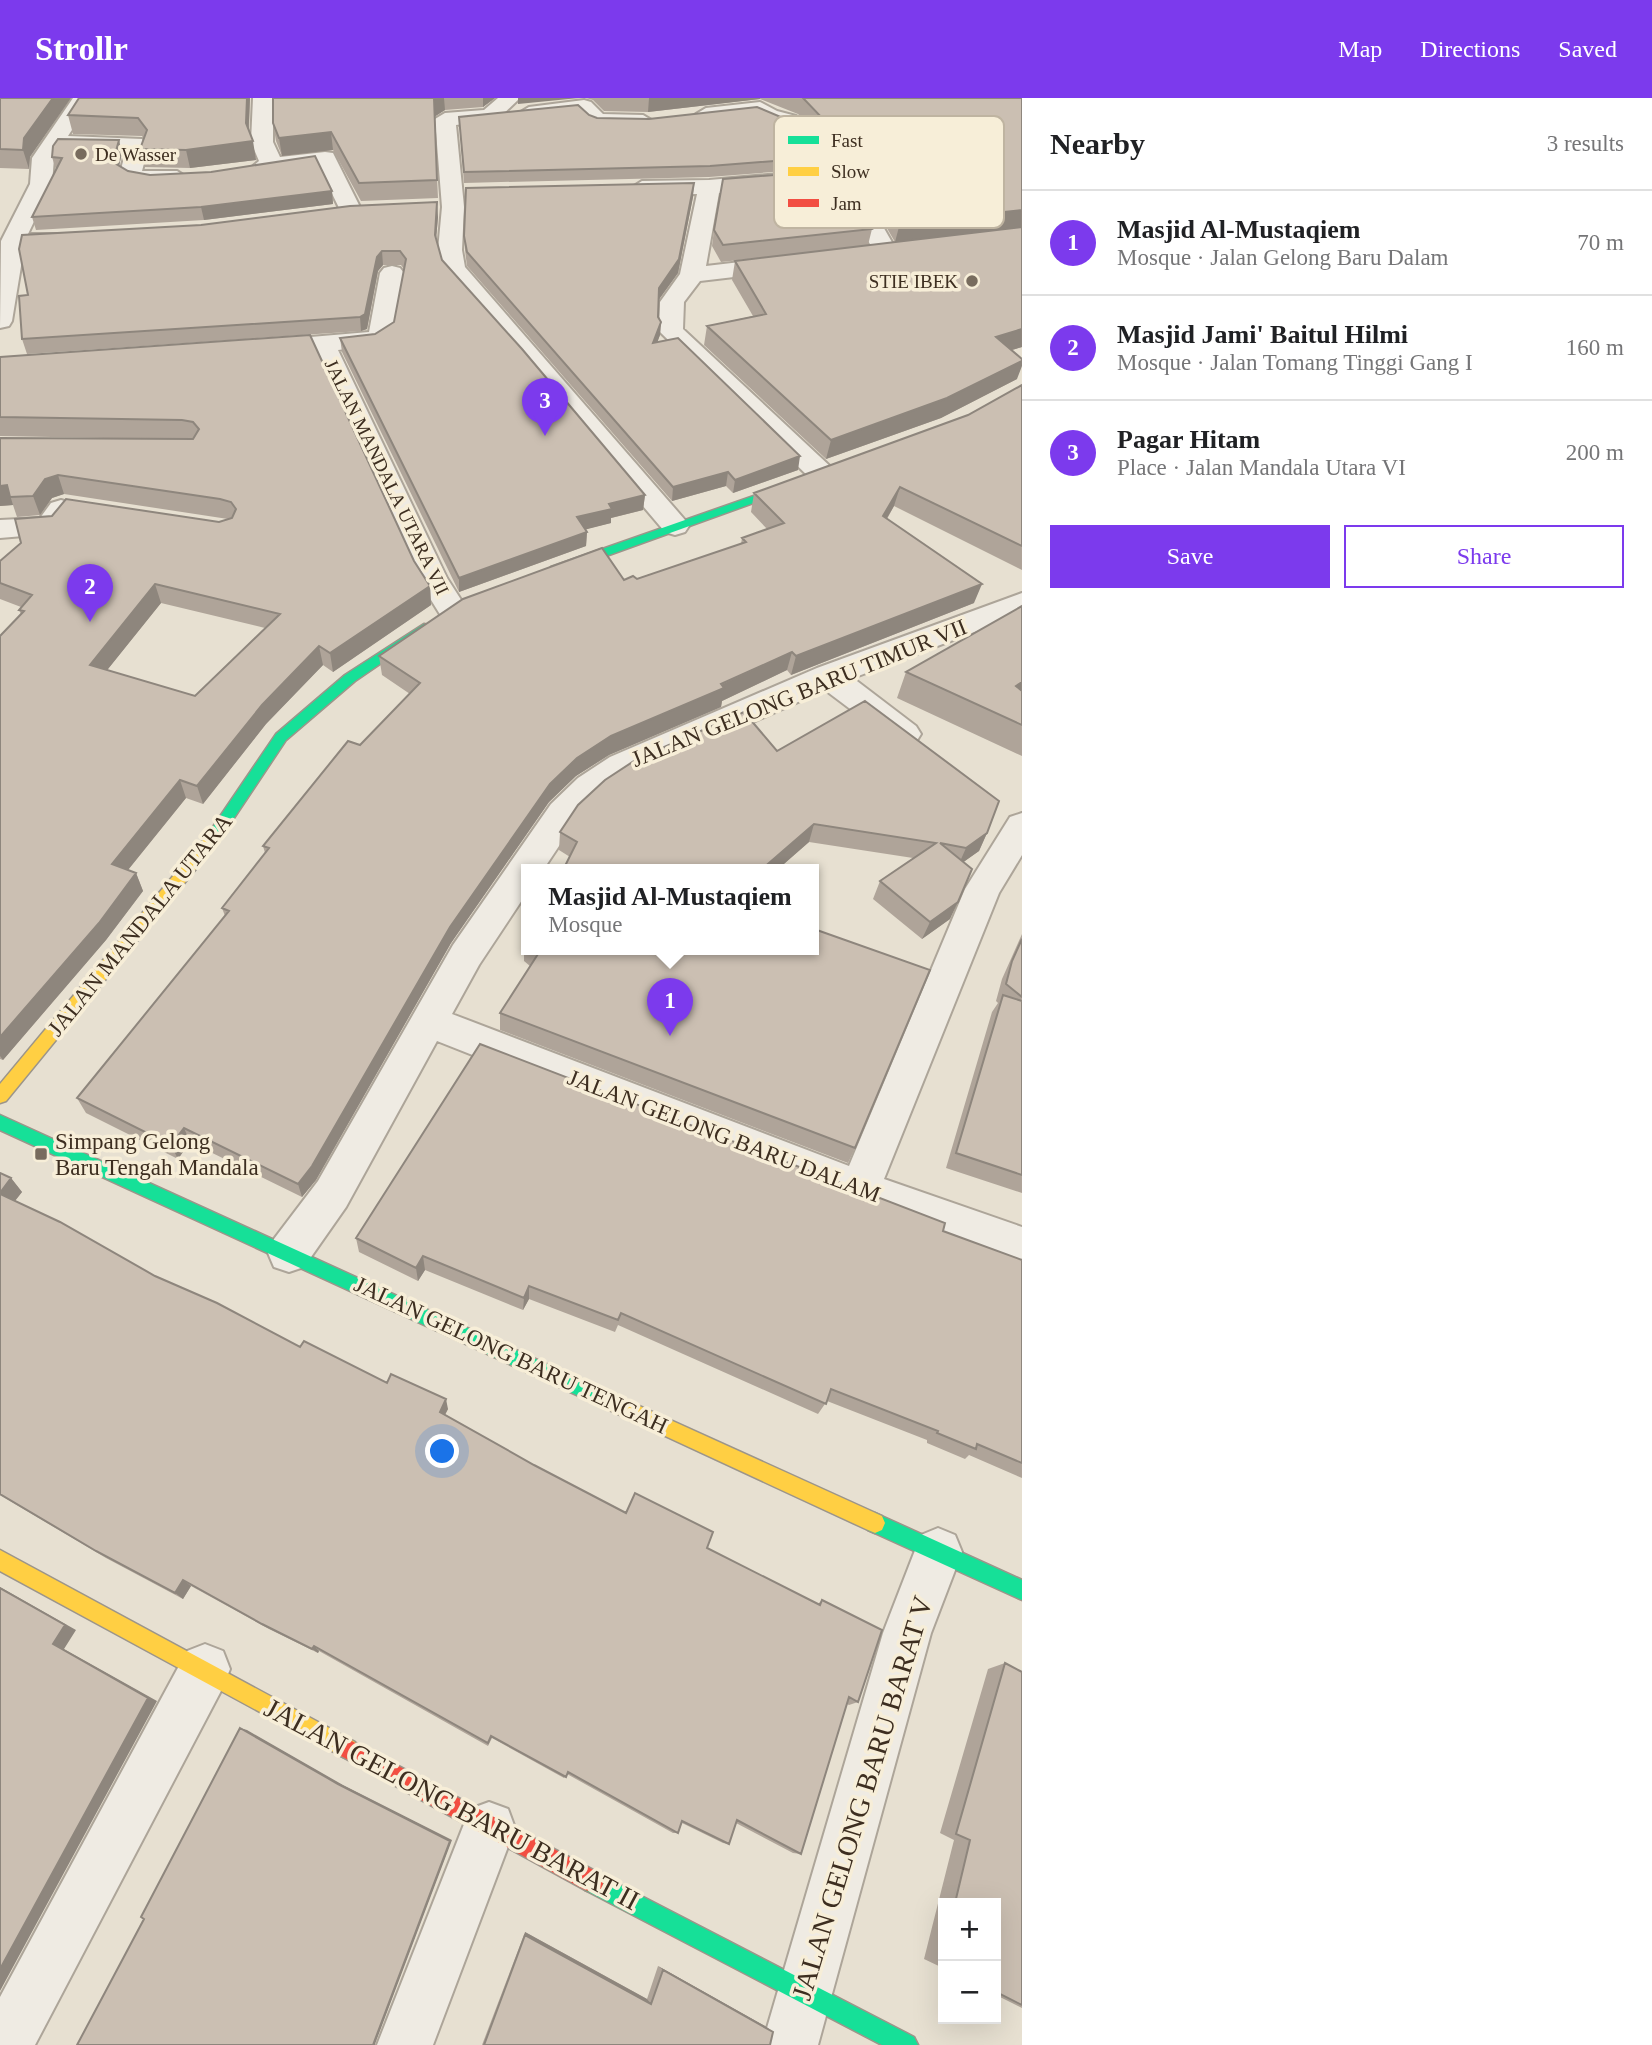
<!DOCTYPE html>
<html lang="en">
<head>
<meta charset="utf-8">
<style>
  :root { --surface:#fff; --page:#f2f2f2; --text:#202124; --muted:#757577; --line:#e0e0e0; --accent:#7c3aed }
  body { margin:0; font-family:"Times New Roman",serif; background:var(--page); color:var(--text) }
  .controls { position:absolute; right:21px; bottom:21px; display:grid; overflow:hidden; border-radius:0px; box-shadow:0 7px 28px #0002 }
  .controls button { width:63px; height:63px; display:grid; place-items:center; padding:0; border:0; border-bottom:2px solid var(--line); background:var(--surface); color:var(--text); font:35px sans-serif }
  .you { position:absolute; left:443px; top:1354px; width:24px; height:24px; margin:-18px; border:5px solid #fff; border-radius:50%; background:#1a73e8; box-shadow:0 0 0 10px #1a73e833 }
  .badge { display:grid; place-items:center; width:46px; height:46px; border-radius:50%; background:var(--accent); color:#fff; font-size:23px; font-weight:700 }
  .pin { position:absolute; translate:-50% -58px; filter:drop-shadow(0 2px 4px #0008) }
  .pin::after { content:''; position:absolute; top:37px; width:24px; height:21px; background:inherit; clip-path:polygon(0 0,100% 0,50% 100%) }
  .popup { position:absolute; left:521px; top:766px; width:298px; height:91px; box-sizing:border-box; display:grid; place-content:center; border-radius:0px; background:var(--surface); filter:drop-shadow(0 2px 5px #0005); font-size:23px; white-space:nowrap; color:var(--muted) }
  .popup b { font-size:26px; color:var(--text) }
  .popup::after { content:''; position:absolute; left:50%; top:100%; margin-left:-14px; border:14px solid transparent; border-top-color:var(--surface) }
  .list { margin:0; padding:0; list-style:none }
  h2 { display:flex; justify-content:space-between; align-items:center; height:91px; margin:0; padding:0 28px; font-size:30px }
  h2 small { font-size:23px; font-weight:400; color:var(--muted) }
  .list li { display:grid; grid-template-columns:46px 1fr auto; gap:21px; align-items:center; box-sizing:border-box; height:105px; padding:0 28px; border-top:2px solid var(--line) }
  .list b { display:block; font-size:26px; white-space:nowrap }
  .list p { margin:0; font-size:23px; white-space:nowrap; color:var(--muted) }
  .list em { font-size:23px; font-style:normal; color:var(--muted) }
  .actions { display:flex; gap:14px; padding:21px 28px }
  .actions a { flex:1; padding:16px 0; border:2px solid var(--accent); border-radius:0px; text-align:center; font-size:24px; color:var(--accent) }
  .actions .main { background:var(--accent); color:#fff }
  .map { position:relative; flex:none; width:1022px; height:1947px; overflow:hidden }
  header { display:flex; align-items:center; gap:42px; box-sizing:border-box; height:98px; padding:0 35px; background:var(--accent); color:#fff }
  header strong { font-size:33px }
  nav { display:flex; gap:38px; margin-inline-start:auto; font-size:24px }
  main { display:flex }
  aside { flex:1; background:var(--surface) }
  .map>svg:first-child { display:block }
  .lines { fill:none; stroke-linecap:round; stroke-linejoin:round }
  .street-casing { stroke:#ada599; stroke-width:4 }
  .fast-casing { stroke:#9c958a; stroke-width:3 }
  .slow-casing { stroke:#9c958a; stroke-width:3 }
  .jam-casing { stroke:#9c958a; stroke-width:3 }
  .street { fill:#efebe3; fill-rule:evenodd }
  .fast { fill:#16e098; fill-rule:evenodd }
  .slow { fill:#ffcf43; fill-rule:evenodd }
  .jam { fill:#f24e42; fill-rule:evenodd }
  .wall { fill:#afa499; fill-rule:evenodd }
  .shaded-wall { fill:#8e867d }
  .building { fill:#cbbfb2; stroke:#8e867d; stroke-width:2; fill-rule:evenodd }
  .poi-dot { fill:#786c5e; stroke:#f7eed8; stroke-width:2.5 }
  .labels { text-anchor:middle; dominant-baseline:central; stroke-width:7; stroke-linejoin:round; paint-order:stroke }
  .far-poi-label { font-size:19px; fill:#3d2e20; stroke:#f7eed8; text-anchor:start }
  .far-street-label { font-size:19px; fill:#3d2e20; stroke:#f7eed8 }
  .street-label { font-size:23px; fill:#3d2e20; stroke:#f7eed8 }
  .poi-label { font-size:23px; fill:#3d2e20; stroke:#f7eed8; text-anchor:start }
  .near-street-label { font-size:28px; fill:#3d2e20; stroke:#f7eed8 }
  .key { fill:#f7eed8; stroke:#bfb4a1; stroke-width:2 }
  .key-label { font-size:19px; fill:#3d2e20 }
</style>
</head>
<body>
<header>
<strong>Strollr</strong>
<nav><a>Map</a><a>Directions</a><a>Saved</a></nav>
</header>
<main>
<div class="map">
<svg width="1022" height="1947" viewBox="0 0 1022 1947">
  <rect width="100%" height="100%" fill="#e7e0d1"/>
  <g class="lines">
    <g class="street-casing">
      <path id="street" d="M73 0H93L68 38 142 41 148 50 142 73H177L188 80C181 90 126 89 119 79L126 52 60 51 54 60 52 86 28 136H82L86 141 82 146 24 150 12 223 9 228 0 230 1 143 30 86 32 60Z
        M253 0H273V44L280 59 325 54 333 55 362 113 359 118H343L318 67 264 75 256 73 253 68 259 63 251 44Z
        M498 0H520L497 22 456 27 464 109 462 152 465 169 685 422 689 428 685 434 675 437 665 434 441 170 438 152 442 109 435 21 445 15 484 12Z
        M584 2 591 4 603 16 643 17 653 23 643 29 597 28 590 26 579 15 529 21 519 15 529 9Z
        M760 4 777 13 796 18 822 45 836 71 853 76 897 153 893 158H877L834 85 719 95 706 168 784 159 792 161 796 166 792 171 784 173 700 183 684 204 683 231 833 371 837 377 833 383 823 385 813 383 659 233 660 204 680 176 697 96 642 97 631 90 642 83 709 82 815 73C808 59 797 35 782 27 773 22 764 24 756 17L706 22 696 16 706 10Z
        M392 168 400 170 404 175 393 237 386 246 338 252 447 480 467 511 463 518 452 521 441 518 418 481 314 254 264 259 255 256 251 251 255 246 264 243 369 234 380 175 384 170Z
        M61 402 71 405 75 411 59 435 0 440V422L40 420 51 405Z
        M1022 495V516L853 580 916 628 921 636 916 644 905 648 894 644 825 592 634 677 602 698 575 724 543 772H526V796L479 867 452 916 849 1068 965 791 1010 719 1022 715V757L999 795 884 1081 1022 1129V1167L846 1104 437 943 346 1109 304 1169 289 1174 274 1169 268 1155 274 1141 318 1083 453 847 551 706 578 680 610 659 817 570Z
        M938 1430 955 1437 962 1454 931 1535 818 1947H762L883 1535 921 1437Z
        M205 1546 223 1553 230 1571 223 1589 35 1947H0V1899L187 1553Z
        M489 1704 508 1711 515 1730 433 1947H377L470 1711Z"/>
    </g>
    <g class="fast-casing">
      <path id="fast" d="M802 381 808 384 806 386 559 475H551L549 472 551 469Z
        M424 526 428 527V533L355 583 286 642 218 744H208L206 740 208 736 276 636 345 577Z
        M0 1017 608 1294 611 1300 608 1306 602 1309 596 1306 0 1032Z
        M875 1415 1022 1482V1502L868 1432 865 1425 868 1418Z
        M593 1773 914 1939 918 1947H882L585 1792 582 1784 585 1776Z"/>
    </g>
    <g class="slow-casing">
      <path id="slow" d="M213 735 220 740 218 744 6 1003 0 1005V986L208 736Z
        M602 1291 882 1418 885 1425 882 1432 875 1435 868 1432 596 1306 593 1300 596 1294Z
        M0 1452 355 1644 358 1651 355 1658 348 1661 341 1658 0 1473Z"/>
    </g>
    <g class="jam-casing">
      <path id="jam" d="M348 1641 601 1776 604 1784 601 1792 593 1795 585 1792 341 1658 338 1651 341 1644Z"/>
    </g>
    <use href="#street" class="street"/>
    <use href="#fast" class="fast"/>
    <use href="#slow" class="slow"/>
    <use href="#jam" class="jam"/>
  </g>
  <path class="wall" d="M0 0 30 59 29 71 0 70Z
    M79 0H250L249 33 256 62 190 70 145 69 140 51 144 41 142 38 73 36 68 17Z
    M273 0H495L483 9 445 12 434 19 438 100 361 103 333 52 282 58 276 43 273 25Z
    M586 0H1022V249L1012 252 1017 281 941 320 826 361 704 247 707 228 753 218 732 182 735 163 821 153 721 164 712 148 714 132 872 131 868 147 895 144 855 75 838 69 824 43 798 16 760 1 648 14 604 13 593 2Z
    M589 17 597 20 813 60 811 71 709 79 464 85 459 19Z
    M122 55 119 68 128 73 150 77 332 93 333 106 204 122 36 132 32 119 56 72 52 59Z
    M693 99 678 175 658 203V219L661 224 660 237 657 244 798 372 733 395 726 388 672 403 467 168 465 152 464 138Z
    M438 119 436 142 442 162 645 397 643 412 611 420V425L586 431 587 434 586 448 459 494 342 254 340 240 375 236 394 224 404 171 401 167H383L378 173 367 231 361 233 27 256 22 241 28 197Z
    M310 237 414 463 430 488 431 507 333 574 323 567 266 626 203 706 186 700 128 772 136 775 143 793 106 842 3 962 0 961V538L21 516 19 512 21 509 0 501V463L219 424 228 421 64 396 52 400 40 417 17 419 13 407 0 408V340L156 341 0 338V259ZM161 505 265 530 195 598 107 572Z
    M1022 287V472L894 408 887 421 974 505 791 577 787 572 722 603 721 609 609 657 576 678 549 704 451 845 316 1082 302 1099 190 1044 178 1061 86 1015 77 1000 225 818 222 810 265 755 263 748 410 596 382 577 379 558 624 482 637 481 741 446 742 440 767 431 751 414 754 395 968 317Z
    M1022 508V658L897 600 906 574Z
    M777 653 987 735 979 753 963 764 950 821 922 841 873 801 880 783 913 760 809 744 777 772H563L570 759 559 752 560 734Z
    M1022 836V1095L946 1070 992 914 998 905 996 903 1002 881Z
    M527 841V852H814L855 1050 848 1065 500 932V915L530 868 524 863V846Z
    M0 1075 11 1080 22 1094 15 1103 155 1178 300 1249 387 1285 448 1311 445 1317 534 1367 626 1415 707 1450 818 1506 822 1502 858 1604 849 1607 847 1606 801 1756 793 1755 736 1725 729 1746 723 1745 682 1725 678 1735H673L567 1676 564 1680 492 1640 488 1648 319 1553 318 1555 269 1531 191 1488 183 1501 106 1460 0 1397Z
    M943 1133 1021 1162 1022 1160V1380L969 1357 965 1361 927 1345V1342L827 1303 818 1316 618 1227 615 1234 529 1201 523 1212 425 1172 418 1183 359 1154 356 1140Z
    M1005 1565 1022 1574V1910L996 1897V1805H943V1870L924 1861 954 1742 940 1735 988 1571Z
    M525 1834 647 1901 658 1868 765 1928 773 1934 770 1947H482Z"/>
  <path class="shaded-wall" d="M53 0H71L30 59 29 71 23 52 24 40Z
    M247 0H250L248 44 246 25Z
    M433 0H444L445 12 434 19Z
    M483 0H495L483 9Z
    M518 0H579L518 6Z
    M649 0H760V1L648 14Z
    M331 34 333 52 282 58 279 40Z
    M119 42 122 55 117 77 113 64Z
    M253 43 256 62 190 70 186 52Z
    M694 85 693 99 678 175 657 204 659 190Z
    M332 93 333 106 204 122 201 109Z
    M437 104 438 119 435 152V137Z
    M1022 112V130L895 144 900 125Z
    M382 153 383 167 378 173 367 231 361 233 360 219 377 159Z
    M661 224 660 237 652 259 653 245Z
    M1022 231V249L990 258 996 239Z
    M1022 263V268L1017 281 941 320 826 361 831 342Z
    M800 358 798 372 733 395 735 382Z
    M728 374 726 388 672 403 673 389Z
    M58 377 64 396 52 400 40 417 33 398 45 381Z
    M7 387 13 407 0 408V388Z
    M900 389 894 408 877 437 883 418Z
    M645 397 643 412 611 420V425L576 434 577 419 609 406Z
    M587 434 586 448 459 494V480Z
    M155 486 161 505 96 586 90 567Z
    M982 486 974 505 791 577 796 558Z
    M430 488 431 507 333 574 330 555Z
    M319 548 323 567 266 626 203 706 197 688 262 607Z
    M792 554 787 572 722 603 721 609 609 657 576 678 549 704 451 845 316 1082 302 1099 298 1086 450 829 550 686 577 660 611 638Z
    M1022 584V603L1016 588Z
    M180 682 186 700 119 783 112 766Z
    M814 726 809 744 777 772H761Z
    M987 735 979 753 958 768 966 750Z
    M136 775 143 793 106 842 3 962 0 958V939Z
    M958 804 950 821 922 841 930 824Z
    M184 1030 190 1044 178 1061 171 1047Z
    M11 1080 22 1094 10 1109 0 1097V1095Z
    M423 1158 425 1172 418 1183 416 1170Z
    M529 1188V1201L523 1212 524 1200Z
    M446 1301 448 1311 441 1324 440 1314Z
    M183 1482 191 1488 183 1501 175 1495Z
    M0 1489 76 1532 64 1551 157 1603 0 1893Z
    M314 1548 319 1553 318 1555 312 1551Z
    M240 1630 247 1632 343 1687 452 1742 375 1946V1947H373L338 1686Z
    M525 1834 647 1901 651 1906 525 1837Z
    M658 1868 765 1928 773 1934 663 1872Z"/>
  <path class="building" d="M0 0H53L24 40 23 52 0 51Z
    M79 0H247L246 25 253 43 186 52 140 51 147 32 138 20 68 17Z
    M273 0H434L437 82 359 85 331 34 279 40 273 25Z
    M803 0H1022V112L900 125 859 56 841 50 827 25Z
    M578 7 589 17 597 20 649 21 757 9 788 22 813 60 710 68 464 74 459 19Z
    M58 41 119 42 113 64 128 73 150 77 211 74 315 58 332 93 201 109 32 119 62 60 52 59 53 48Z
    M838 72 872 131 723 147 714 132 723 81Z
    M694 85 679 161 659 190 658 219 661 224 653 245 678 240 800 358 735 382 728 374 673 389 467 154 464 138 466 90Z
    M437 104 435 137 442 162 522 251 645 397 609 406 612 411 577 419 587 434 459 480 340 240 375 236 394 224 406 161 400 153H382L377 159 365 216 360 219 22 241 19 198 28 197 19 151 22 137 201 127 350 108Z
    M1022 129V231L996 239 1022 261V263L947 300 831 342 707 228 766 216 735 163Z
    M310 237 414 463 430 488 330 555 319 548 262 607 197 688 180 682 112 766 136 775 99 825 0 939V538L24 513 19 512 32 497 0 485V463L21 445 15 421 52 418 66 401 219 424 232 420 236 411 231 404 220 401 58 377 45 381 33 398 10 399 7 387 0 388V340L193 341 199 331 193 324 182 322 0 319V259ZM155 486 280 516 195 598 90 567Z
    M1022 287V448L900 389 883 418 982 486 796 558 792 554 721 586 724 590 611 638 577 660 550 686 450 829 312 1068 298 1086 184 1030 171 1047 77 1000 229 813 222 810 269 750 263 748 348 643 360 647 420 585 379 558 463 501 602 450 624 482 633 478 637 481 746 444 742 440 784 425 754 395 968 317Z
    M1022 508V584L1016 588 1022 593V627L906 574Z
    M865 603 999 703 987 735 966 750 940 745 972 771 958 804 930 824 880 783 936 745 814 726 761 772H563L577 744 560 734 578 707 605 682 637 661 744 614 777 653Z
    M814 831 930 872 855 1050 500 915 538 856 533 852H814Z
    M1022 841V899L1006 886 1012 863Z
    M1003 897 1022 903V1077L956 1055Z
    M480 946 945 1125 943 1133 1022 1162V1365L977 1346 976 1351 937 1335 938 1333 831 1291 826 1306 621 1215 618 1222 529 1188 524 1200 423 1158 416 1170 356 1140Z
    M0 1075 11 1080 0 1095Z
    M0 1096 60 1124 155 1178 217 1205 300 1249 304 1243 387 1285 391 1276 446 1301 440 1314 534 1367 626 1415 635 1395 713 1434 707 1450 820 1507 822 1502 882 1532 858 1604 849 1599 801 1756 737 1722 729 1746 682 1723 678 1735 568 1674 566 1679 491 1638 488 1645 314 1548 312 1551 262 1526 183 1482 175 1495 96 1453 0 1396Z
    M0 1490 65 1527 53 1546 148 1600 0 1871Z
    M1005 1565 1022 1574V1907L996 1894V1805H955L970 1742 956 1736Z
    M240 1630 338 1686 450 1743 373 1947H77L144 1821 141 1819Z
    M525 1837 651 1906 663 1872 773 1934 770 1947H484Z
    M943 1853V1867L940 1866Z"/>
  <g class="poi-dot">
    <circle cx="81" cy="56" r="7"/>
    <circle cx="972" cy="183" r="7"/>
    <rect x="34" y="1049" width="14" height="14" rx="3.5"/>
  </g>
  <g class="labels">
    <g class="far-poi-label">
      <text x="95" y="56">De Wasser</text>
      <text x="958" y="183" text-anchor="end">STIE IBEK</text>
    </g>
    <g class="far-street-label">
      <text transform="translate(387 379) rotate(64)">JALAN MANDALA UTARA VII</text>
    </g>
    <g class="street-label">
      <text transform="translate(799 595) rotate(-22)">JALAN GELONG BARU TIMUR VII</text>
      <text transform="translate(140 827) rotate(-51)">JALAN MANDALA UTARA</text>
      <text transform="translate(724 1038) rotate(21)">JALAN GELONG BARU DALAM</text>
      <text transform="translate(511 1257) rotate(25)">JALAN GELONG BARU TENGAH</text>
    </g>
    <g class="poi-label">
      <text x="55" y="1043">Simpang Gelong<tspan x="55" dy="26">Baru Tengah Mandala</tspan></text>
    </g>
    <g class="near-street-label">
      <text transform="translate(862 1700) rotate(-73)">JALAN GELONG BARU BARAT V</text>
      <text transform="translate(452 1706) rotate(28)">JALAN GELONG BARU BARAT II</text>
    </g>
  </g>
  <rect x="774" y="18" width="230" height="112" rx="10" class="key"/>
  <rect x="788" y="38" width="31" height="8" fill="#16e098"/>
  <rect x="788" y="69" width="31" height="9" fill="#ffcf43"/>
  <rect x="788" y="101" width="31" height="8" fill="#f24e42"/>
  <g class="key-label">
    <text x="831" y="49">Fast</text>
    <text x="831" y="80">Slow</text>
    <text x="831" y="112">Jam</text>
  </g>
</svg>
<div class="controls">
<button>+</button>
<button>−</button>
</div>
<div class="you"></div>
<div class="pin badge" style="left:670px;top:938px">1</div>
<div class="popup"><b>Masjid Al-Mustaqiem</b>Mosque</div>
<div class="pin badge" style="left:90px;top:524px">2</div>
<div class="pin badge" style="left:545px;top:338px">3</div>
</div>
<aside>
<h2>Nearby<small>3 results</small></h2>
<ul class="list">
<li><span class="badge">1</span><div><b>Masjid Al-Mustaqiem</b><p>Mosque · Jalan Gelong Baru Dalam</p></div><em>70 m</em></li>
<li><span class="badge">2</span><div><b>Masjid Jami' Baitul Hilmi</b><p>Mosque · Jalan Tomang Tinggi Gang I</p></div><em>160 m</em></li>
<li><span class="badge">3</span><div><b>Pagar Hitam</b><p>Place · Jalan Mandala Utara VI</p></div><em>200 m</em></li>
</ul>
<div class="actions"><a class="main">Save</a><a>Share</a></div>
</aside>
</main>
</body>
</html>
